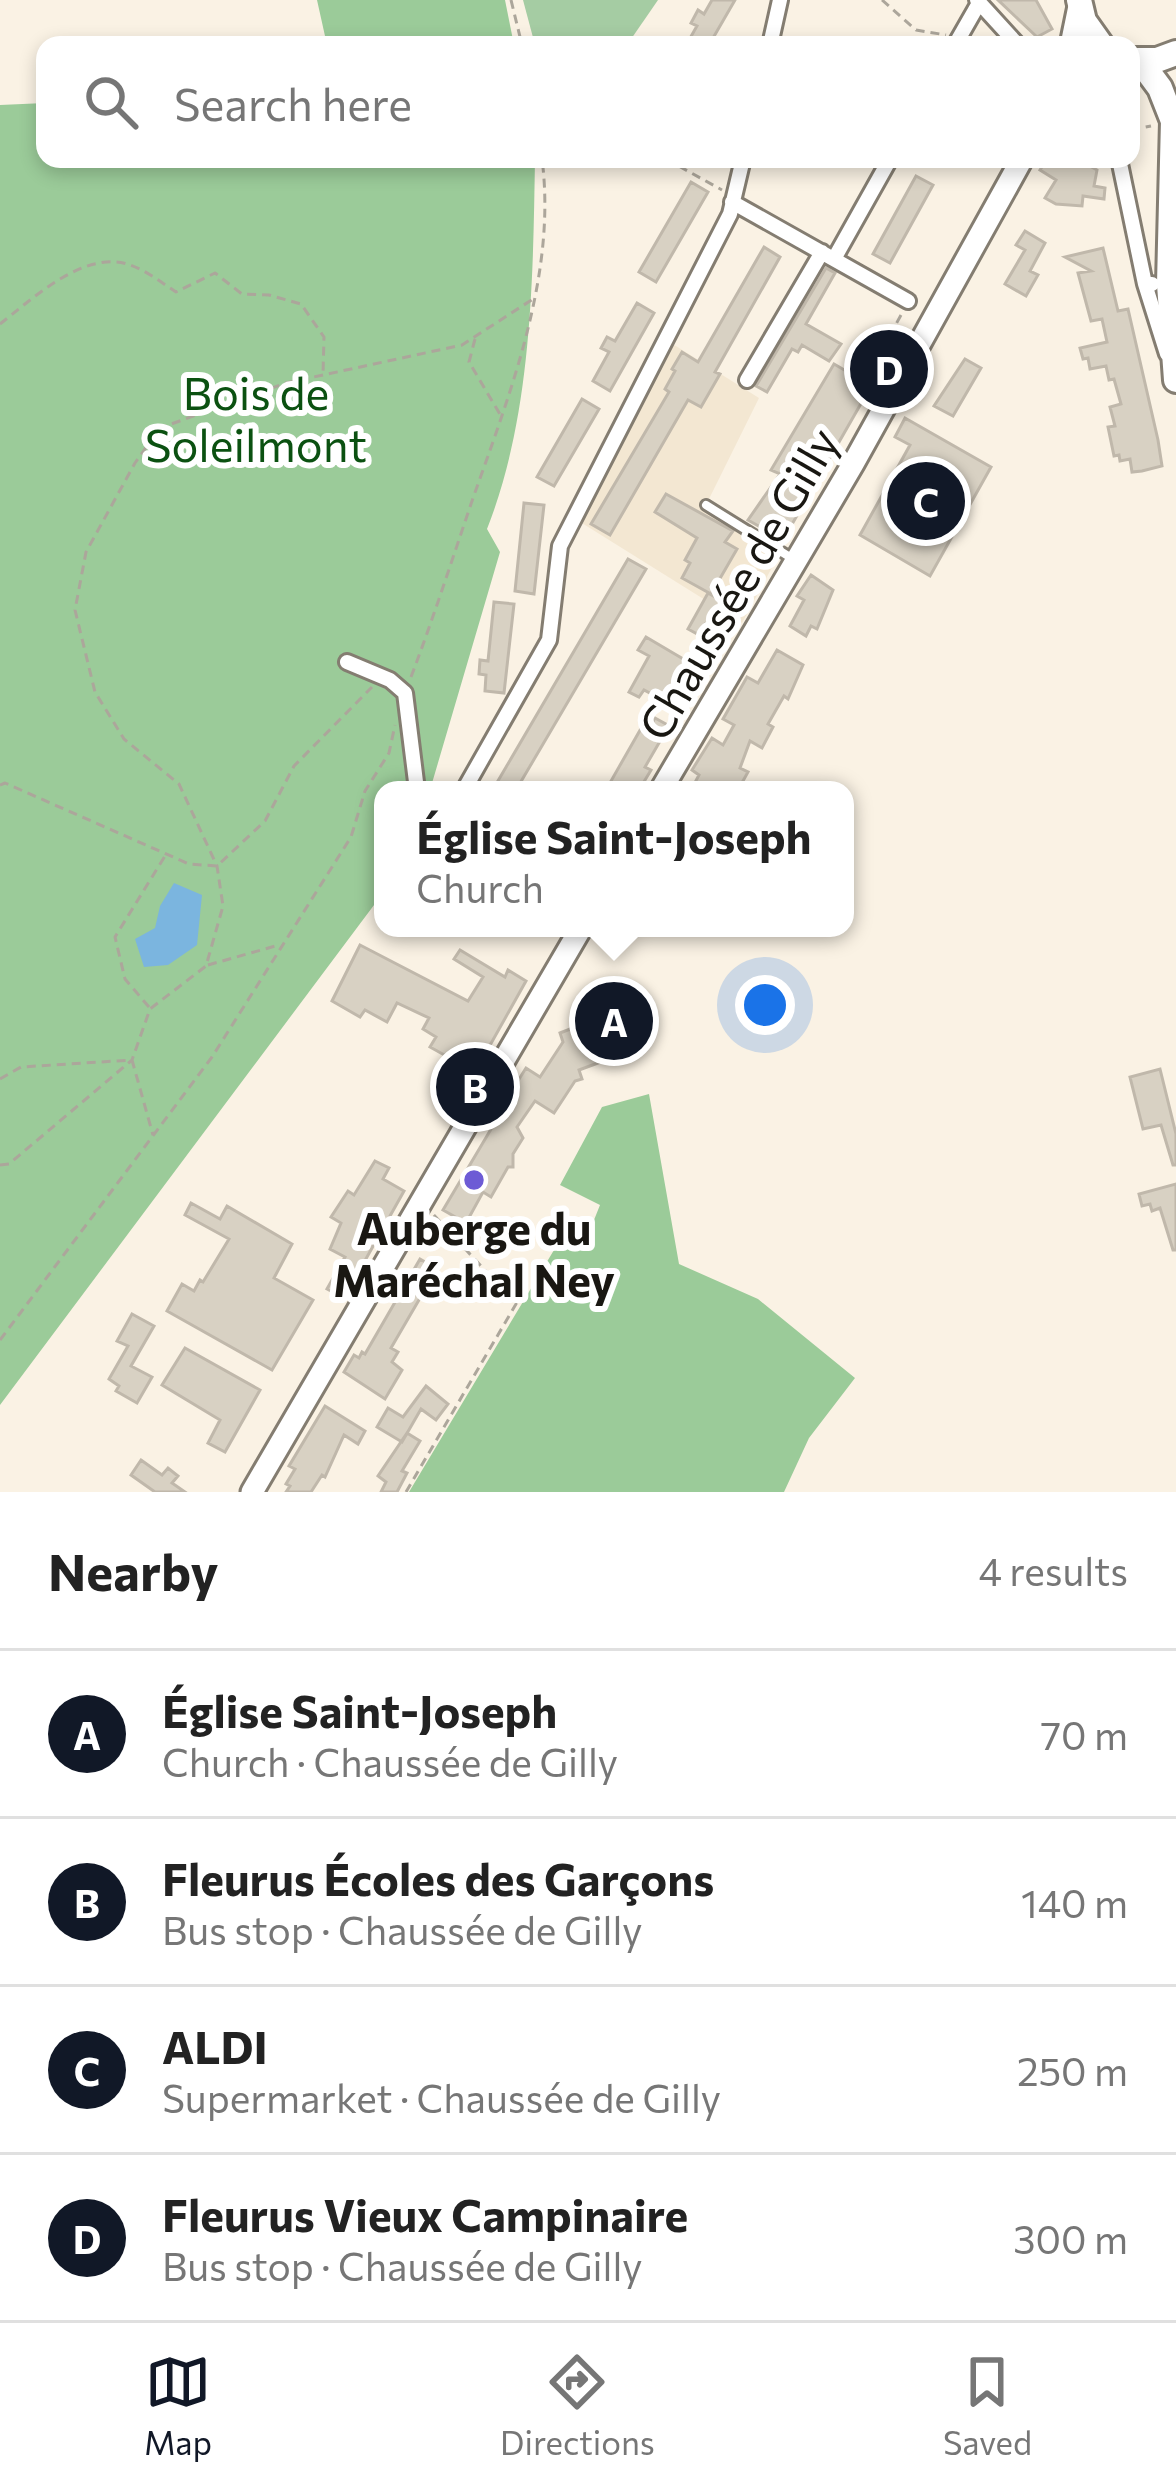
<!DOCTYPE html>
<html lang="en">
<head>
<meta charset="utf-8">
<style>
  :root { --surface:#fff; --page:#f6f6f6; --text:#222; --muted:#767676; --line:#e0e0e0; --accent:#111827 }
  body { margin:0; font-family:Commissioner,sans-serif; background:var(--page); color:var(--text) }
  .you { position:absolute; left:765px; top:1005px; width:42px; height:42px; margin:-30px; border:9px solid #fff; border-radius:50%; background:#1a73e8; box-shadow:0 0 0 18px #1a73e833 }
  .badge { display:grid; place-items:center; width:78px; height:78px; border-radius:50%; background:var(--accent); color:#fff; font-size:39px; font-weight:700 }
  .pin { position:absolute; translate:-50% -50%; border:6px solid #fff; box-shadow:0 3px 12px #0006 }
  .popup { position:absolute; left:374px; top:781px; width:480px; height:156px; box-sizing:border-box; display:grid; place-content:center; border-radius:24px; background:var(--surface); filter:drop-shadow(0 3px 9px #0005); font-size:39px; white-space:nowrap; color:var(--muted) }
  .popup b { font-size:45px; color:var(--text) }
  .popup::after { content:''; position:absolute; left:50%; top:100%; margin-left:-24px; border:24px solid transparent; border-top-color:var(--surface) }
  .list { margin:0; padding:0; list-style:none }
  h2 { display:flex; justify-content:space-between; align-items:center; height:156px; margin:0; padding:0 48px; font-size:51px }
  h2 small { font-size:39px; font-weight:400; color:var(--muted) }
  .list li { display:grid; grid-template-columns:78px 1fr auto; gap:36px; align-items:center; box-sizing:border-box; height:168px; padding:0 48px; border-top:3px solid var(--line) }
  .list b { display:block; font-size:45px; white-space:nowrap }
  .list p { margin:0; font-size:39px; white-space:nowrap; color:var(--muted) }
  .list em { font-size:39px; font-style:normal; color:var(--muted) }
  .icon { flex:none; width:66px; height:66px; fill:none; stroke:currentColor; stroke-width:2; stroke-linecap:round; stroke-linejoin:round }
  .map { position:relative; flex:none; width:1176px; height:1492px; overflow:hidden }
  .search { position:absolute; background:var(--surface); box-shadow:0 6px 18px #0003; left:36px; right:36px; top:36px; height:132px; display:flex; align-items:center; gap:30px; box-sizing:border-box; padding:0 42px; border-radius:24px; color:var(--muted); font-size:45px }
  .sheet { height:828px; background:var(--surface) }
  nav { display:flex; justify-content:space-around; align-items:center; box-sizing:border-box; height:168px; border-top:3px solid var(--line); background:var(--surface); font-size:33px; color:var(--muted) }
  nav a { display:grid; justify-items:center; gap:6px }
  nav .on { color:var(--accent) }
  .map>svg:first-child { display:block }
  .built { fill:#f3e7d2 }
  .green { fill:#a5cca3 }
  .forest { fill:#9bcb99 }
  .water { fill:#7bb5df }
  .building { fill:#d8d1c3; stroke:#c0b8ab; stroke-width:3 }
  .lines { fill:none; stroke-linecap:round; stroke-linejoin:round }
  .service-casing { stroke:#847d71; stroke-width:14 }
  .minor-casing { stroke:#847d71; stroke-width:20 }
  .primary-casing { stroke:#847d71; stroke-width:27 }
  .trunk-casing { stroke:#847d71; stroke-width:30 }
  .path { stroke:#aca69b; stroke-width:3; stroke-dasharray:9 6; stroke-linecap:butt }
  .service { stroke:#fff; stroke-width:8 }
  .minor { stroke:#fff; stroke-width:14 }
  .primary { stroke:#fff; stroke-width:21 }
  .trunk { stroke:#fff; stroke-width:24 }
  .poi-dot { fill:#6d5bd5; stroke:#fff; stroke-width:4.5 }
  .labels { text-anchor:middle; dominant-baseline:central; stroke-width:12; stroke-linejoin:round; paint-order:stroke }
  .park-label { font-size:45px; fill:#0b5111; stroke:#fff }
  .street-label { font-size:45px; fill:#191712; stroke:#fff }
  .poi-label { font-size:45px; font-weight:bold; fill:#191712; stroke:#fff }
</style>
</head>
<body>
<div class="map">
<svg width="1176" height="1492" viewBox="0 0 1176 1492">
  <rect width="100%" height="100%" fill="#faf2e4"/>
  <path class="built" d="M668 341 759 398 708 501 783 547 742 623 577 520Z"/>
  <path class="green" d="M523 0H658L627 45H535Z"/>
  <path class="forest" d="M317 0H505L514 45H327Z
    M45 103V159H535C533 280 532 415 487 529L500 552 430 790H383V893L0 1405V105Z
    M649 1094 679 1264 758 1299 855 1378 809 1438 784 1492H409L557 1245 582 1250 600 1205 560 1185 602 1107Z"/>
  <path class="water" d="M174 883 202 895 197 945 168 965 144 967 135 939 155 928 160 906Z"/>
  <path class="building" d="M712 0H735L709 45H697L689 40 697 26 691 23 698 10 704 14Z
    M998 0H1036L1052 29 1037 37Z
    M1047 159H1089L1086 164 1097 170 1094 186 1105 188 1104 199 1083 196 1082 206 1056 204 1045 198 1056 180 1040 170Z
    M916 176 933 185 890 263 873 254Z
    M691 182 708 192 656 282 639 272Z
    M1025 231 1045 243 1030 271 1038 275 1026 296 1005 284 1025 250 1016 245Z
    M764 247 780 257 715 372 720 374 701 407 688 400 610 535 591 524 669 392 665 389 675 371 672 369 682 352 698 362Z
    M1103 248 1118 311 1128 309 1158 440 1162 466 1142 471 1132 472 1130 459 1120 461 1119 455 1114 456 1108 427 1115 426 1110 407 1121 404 1114 379 1109 380 1106 366 1090 369 1088 358 1083 359 1080 348 1107 342 1102 319 1091 321 1078 273 1091 271 1065 257Z
    M826 268 835 273 806 324 841 344 829 361 802 345 798 352 792 349 767 392 756 386Z
    M637 303 654 313 610 391 593 381 609 352 601 348 607 337 615 341Z
    M865 355 883 365 783 540 748 520 780 474 771 470 834 364 853 375Z
    M965 359 981 368 953 416 934 406Z
    M582 399 599 409 554 486 537 477Z
    M905 418 991 467 930 576 860 535 910 445 895 437Z
    M666 494 733 531 725 542 737 549 711 594 682 578 690 563 685 560 697 538 655 512Z
    M524 503 544 505 534 594 515 591Z
    M628 559 646 569 516 790H502L495 786Z
    M811 575 833 590 817 629 811 626 806 636 790 626 804 600 797 596Z
    M708 593 741 612 727 636 705 624 699 635 688 629Z
    M494 602 514 604 504 693 485 691 486 675 479 674 480 660 488 661Z
    M646 637 707 673 687 708 664 694 661 699 644 690 639 697 629 692 649 656 638 650Z
    M777 650 803 665 788 699 784 696 768 724 773 727 762 748 750 741 740 768 748 772 743 781 759 790H691L699 775 692 770 712 738 723 745 734 725 723 719 747 677 758 683Z
    M655 718 675 729 669 739 663 736 645 767 651 770 639 790H610L615 783 611 781 643 725 649 728Z
    M360 945 468 1001 483 977 454 959 460 950 505 977 508 970 526 981 475 1072 430 1047 436 1037 423 1029 429 1018 397 1003 387 1022 365 1010 360 1017 332 1001Z
    M590 992 628 1015 629 1011 640 1017 636 1037 626 1038 623 1044 594 1028 606 1060 579 1070 582 1079 575 1081 554 1113 535 1101 517 1127 523 1138 513 1154V1167H508L491 1197 483 1192 466 1223 443 1210 503 1109 498 1107 508 1090 511 1092 526 1068 540 1077 563 1042 560 1033 591 1021 577 1013Z
    M1160 1069 1176 1134V1165H1173L1161 1125 1143 1129 1130 1077Z
    M375 1161 389 1168 383 1179 404 1191 344 1298 327 1289 345 1257 330 1249 341 1223 331 1217 348 1191 354 1195Z
    M1176 1184V1250H1173L1160 1208 1152 1211 1150 1204 1142 1206 1139 1194Z
    M191 1203 220 1219 227 1206 292 1244 274 1278 313 1300 272 1370 167 1311 182 1284 194 1291 200 1280 203 1282 229 1239 185 1215Z
    M420 1259 437 1269 391 1348 398 1352 392 1362 402 1370 385 1399 344 1372 354 1355 359 1358 362 1352 365 1354Z
    M132 1314 154 1326 131 1366 152 1377 137 1403 116 1391 119 1386 109 1379 128 1346 117 1341Z
    M185 1348 260 1390 225 1452 208 1443 220 1420 162 1385Z
    M426 1386 448 1404 436 1420 421 1409 402 1442 377 1427 388 1408 403 1417Z
    M325 1406 365 1431 358 1444 344 1435 325 1477 322 1475 311 1492H286L290 1486 286 1484 295 1469 289 1466Z
    M407 1433 420 1441 402 1471 407 1473 397 1492H381L386 1482 378 1476Z
    M141 1460 162 1475 168 1468 178 1476 172 1483 185 1492H155L131 1475Z"/>
  <g class="lines">
    <g class="service-casing">
      <path id="service" d="M706 505 793 559"/>
    </g>
    <g class="minor-casing">
      <path id="minor" d="M977 0 1018 45
        M770 45 780 0
        M955 45 979 3
        M1119 159 1145 284
        M732 202 908 301
        M834 259 890 159
        M1152 284H1145L1167 354
        M747 380 822 252
        M347 662 390 680 405 693 417 790
        M464 790 549 640 560 546 730 214 743 159"/>
    </g>
    <g class="primary-casing">
      <path id="primary" d="M1071 45 1079 6
        M661 790 853 464 1022 159
        M252 1492 581 928"/>
    </g>
    <g class="trunk-casing">
      <path id="trunk" d="M1079 0 1084 21 1101 45
        M1132 60H1157L1176 53
        M1140 61 1160 88 1173 121 1169 284 1176 380"/>
    </g>
    <path class="path" d="M511 0 522 45
      M882 0 916 30 946 35
      M1131 130 1151 126
      M666 159 722 190
      M901 315 895 326 907 333
      M0 324C31 300 74 259 116 262 137 263 159 281 176 292L215 273 242 294 269 295 301 304 324 337 323 374
      M475 339 469 362 501 416
      M411 677C433 619 452 560 472 501 510 393 557 275 542 159
      M0 785 5 783 189 864 217 866 265 821 294 766 372 687
      M208 965 279 945
      M149 1007 125 979 115 937 165 856
      M0 1079 21 1067 132 1060 153 1135
      M0 1165 9 1164 132 1060 150 1009 206 966 223 906 217 866 179 784 124 739 95 692 75 610 86 552 135 463 160 428 286 383 462 345 533 299
      M0 1340 212 1057 351 837 365 791 389 753 395 725
      M406 1492 516 1304 433 1214"/>
    <use href="#service" class="service"/>
    <use href="#minor" class="minor"/>
    <use href="#primary" class="primary"/>
    <use href="#trunk" class="trunk"/>
  </g>
  <circle class="poi-dot" cx="474" cy="1180" r="12"/>
  <g class="labels">
    <g class="park-label">
      <text x="256" y="391">Bois de<tspan x="256" dy="52">Soleilmont</tspan></text>
    </g>
    <g class="street-label">
      <text transform="translate(737 583) rotate(-60)">Chaussée de Gilly</text>
    </g>
    <g class="poi-label">
      <text x="474" y="1226">Auberge du<tspan x="474" dy="52">Maréchal Ney</tspan></text>
    </g>
  </g>
</svg>
<div class="you"></div>
<div class="pin badge" style="left:614px;top:1021px">A</div>
<div class="popup"><b>Église Saint-Joseph</b>Church</div>
<div class="pin badge" style="left:475px;top:1087px">B</div>
<div class="pin badge" style="left:926px;top:501px">C</div>
<div class="pin badge" style="left:889px;top:369px">D</div>
<div class="search"><svg class="icon" aria-label="search" viewBox="0 0 24 24"><circle cx="10" cy="10" r="6"/><path d="M15 15l6 6"/></svg>Search here</div>
</div>
<section class="sheet">
<h2>Nearby<small>4 results</small></h2>
<ul class="list">
<li><span class="badge">A</span><div><b>Église Saint-Joseph</b><p>Church · Chaussée de Gilly</p></div><em>70 m</em></li>
<li><span class="badge">B</span><div><b>Fleurus Écoles des Garçons</b><p>Bus stop · Chaussée de Gilly</p></div><em>140 m</em></li>
<li><span class="badge">C</span><div><b>ALDI</b><p>Supermarket · Chaussée de Gilly</p></div><em>250 m</em></li>
<li><span class="badge">D</span><div><b>Fleurus Vieux Campinaire</b><p>Bus stop · Chaussée de Gilly</p></div><em>300 m</em></li>
</ul>
</section>
<nav>
<a class="on"><svg class="icon" aria-label="map" viewBox="0 0 24 24"><path d="M3 6l6-2 6 2 6-2v14l-6 2-6-2-6 2zM9 4v14M15 6v14"/></svg>Map</a>
<a><svg class="icon" aria-label="directions" viewBox="0 0 24 24"><path d="M12 3l9 9-9 9-9-9zM9 14v-3h6M13 9l2 2-2 2"/></svg>Directions</a>
<a><svg class="icon" aria-label="saved" viewBox="0 0 24 24"><path d="M7 4h10v16l-5-4-5 4z"/></svg>Saved</a>
</nav>
</body>
</html>
